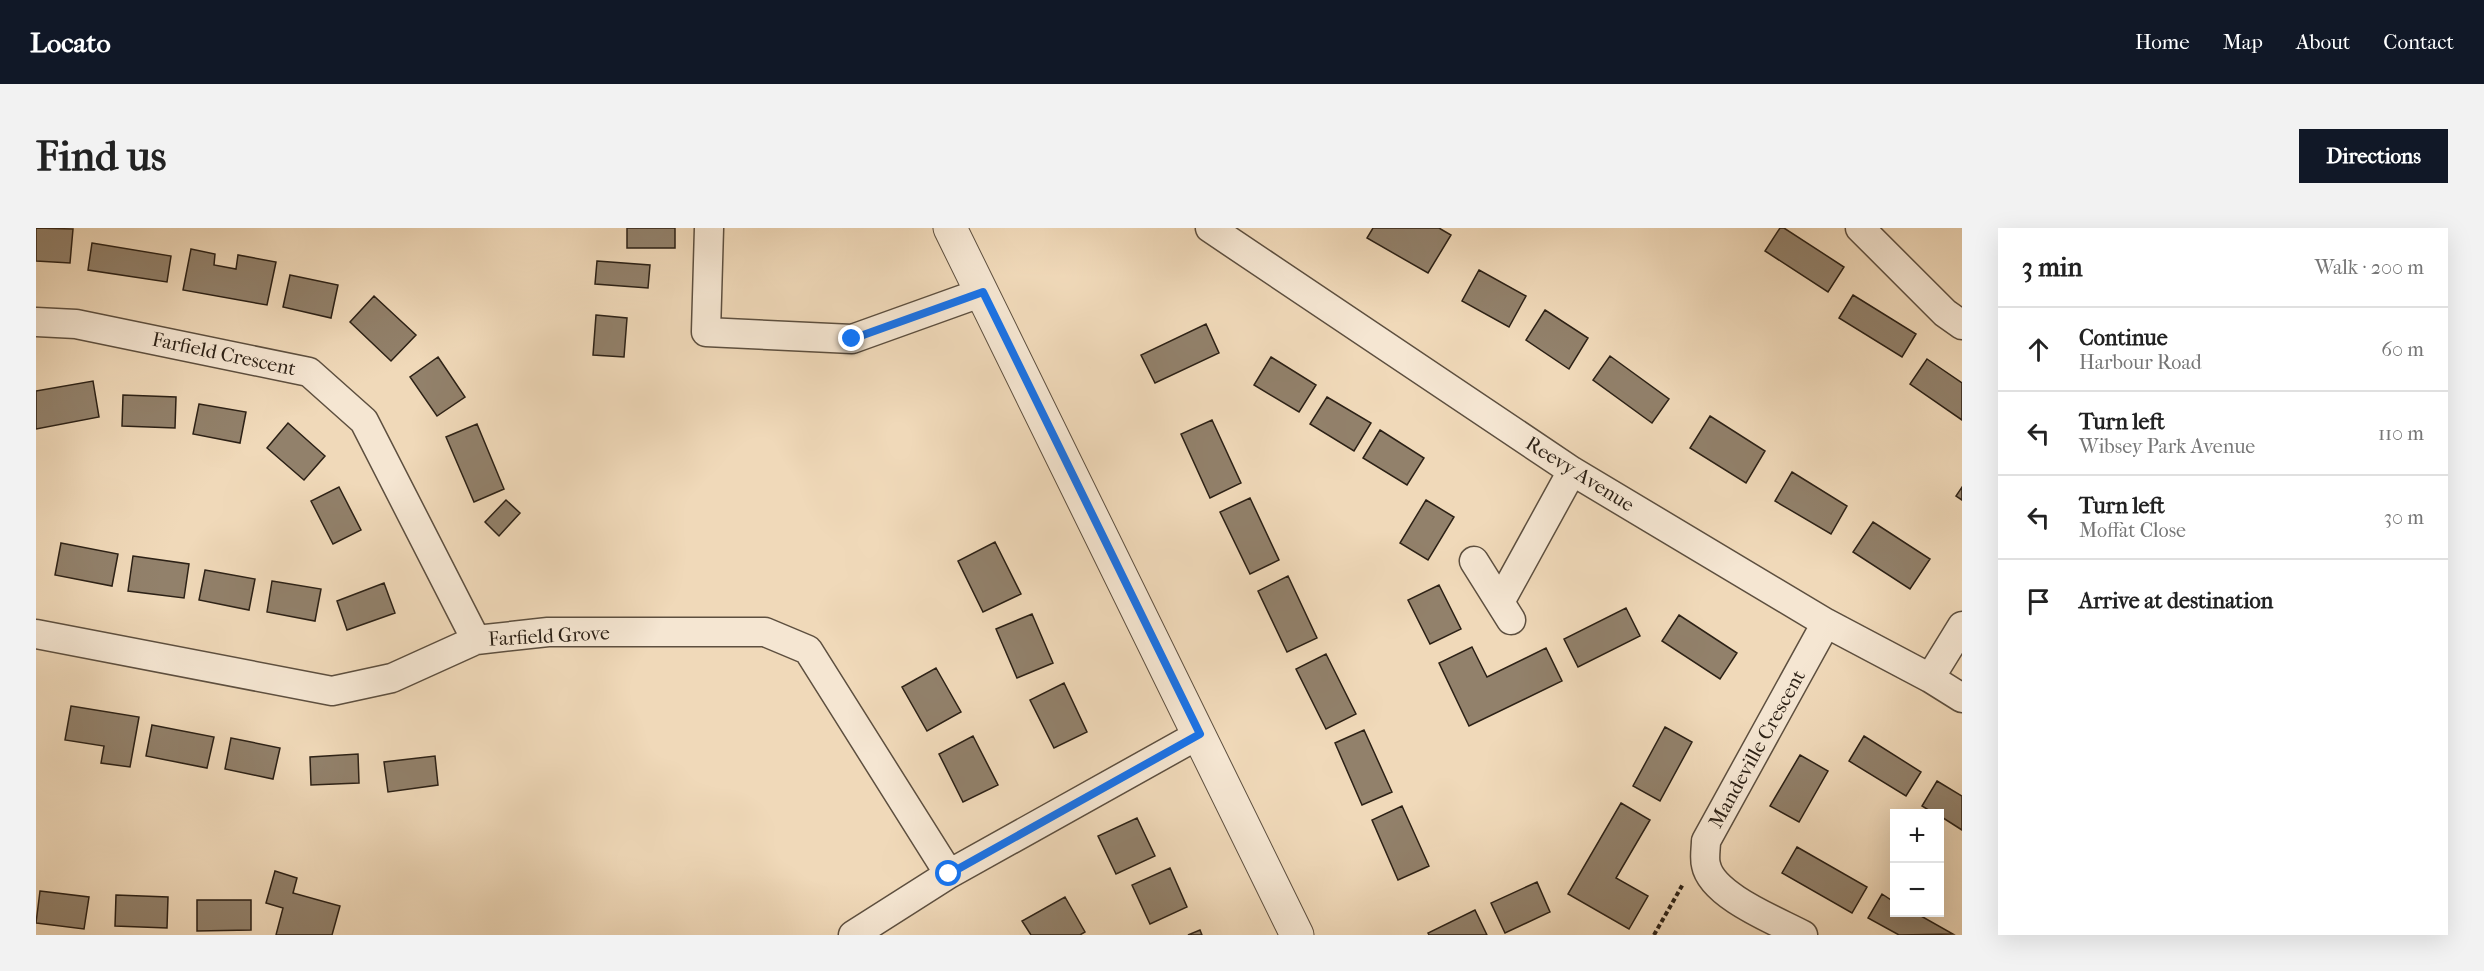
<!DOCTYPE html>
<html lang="en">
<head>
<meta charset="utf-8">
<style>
  :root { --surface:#fff; --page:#f2f2f2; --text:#222; --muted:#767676; --line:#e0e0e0; --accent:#111827 }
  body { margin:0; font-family:"IM FELL French Canon",serif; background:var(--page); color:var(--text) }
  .controls { position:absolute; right:18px; bottom:18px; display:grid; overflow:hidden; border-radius:0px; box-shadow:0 6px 24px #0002 }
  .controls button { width:54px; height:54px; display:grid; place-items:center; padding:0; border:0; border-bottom:2px solid var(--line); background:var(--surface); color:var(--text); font:30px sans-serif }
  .stop { position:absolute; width:18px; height:18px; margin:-14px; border:4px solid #1a73e8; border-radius:50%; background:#fff }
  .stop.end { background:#1a73e8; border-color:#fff; box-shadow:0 2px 6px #0008 }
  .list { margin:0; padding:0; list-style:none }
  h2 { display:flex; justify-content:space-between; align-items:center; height:78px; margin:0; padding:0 24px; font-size:26px }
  h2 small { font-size:20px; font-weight:400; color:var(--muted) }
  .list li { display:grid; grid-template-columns:39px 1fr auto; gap:18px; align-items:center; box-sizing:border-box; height:84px; padding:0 24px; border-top:2px solid var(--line) }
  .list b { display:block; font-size:22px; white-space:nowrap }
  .list p { margin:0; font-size:20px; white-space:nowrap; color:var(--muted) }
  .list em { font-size:20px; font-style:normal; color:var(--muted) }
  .icon { flex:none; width:33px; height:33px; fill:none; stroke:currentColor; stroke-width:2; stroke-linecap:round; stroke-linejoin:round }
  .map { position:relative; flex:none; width:1926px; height:707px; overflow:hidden; border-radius:0px }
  header { display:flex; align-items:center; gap:36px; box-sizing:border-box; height:84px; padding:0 30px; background:var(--accent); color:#fff }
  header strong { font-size:28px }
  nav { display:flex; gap:33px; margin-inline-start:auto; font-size:21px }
  .intro { display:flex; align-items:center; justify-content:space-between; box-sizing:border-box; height:144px; padding:0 36px }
  h1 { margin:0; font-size:42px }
  .button { padding:15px 27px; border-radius:0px; background:var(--accent); color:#fff; font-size:21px; font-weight:700 }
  main { display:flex; gap:36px; padding:0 36px }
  aside { flex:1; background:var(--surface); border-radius:0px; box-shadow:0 6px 24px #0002 }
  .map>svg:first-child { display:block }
  .building { fill:#92816b; stroke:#2c2116; stroke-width:1.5 }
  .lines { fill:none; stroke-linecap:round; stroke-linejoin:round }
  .minor-casing { stroke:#5d4f3f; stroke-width:31 }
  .tertiary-casing { stroke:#5d4f3f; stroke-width:35 }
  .path { stroke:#2c2116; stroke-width:4; stroke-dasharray:4.5 3; stroke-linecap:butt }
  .minor { stroke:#f5e6d2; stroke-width:28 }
  .tertiary { stroke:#f5e6d2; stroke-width:33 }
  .route { stroke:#1a73e8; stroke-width:8 }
  .labels { text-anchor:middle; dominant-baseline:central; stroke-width:6; stroke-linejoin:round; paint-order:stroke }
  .street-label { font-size:20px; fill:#2c2116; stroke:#f5e6d2 }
</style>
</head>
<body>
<header>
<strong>Locato</strong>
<nav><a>Home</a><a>Map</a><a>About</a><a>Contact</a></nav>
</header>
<div class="intro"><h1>Find us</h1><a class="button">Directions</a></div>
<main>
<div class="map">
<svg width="1926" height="707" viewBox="0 0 1926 707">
  <rect width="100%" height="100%" fill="#f0d9b9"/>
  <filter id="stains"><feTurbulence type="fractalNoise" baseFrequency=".00333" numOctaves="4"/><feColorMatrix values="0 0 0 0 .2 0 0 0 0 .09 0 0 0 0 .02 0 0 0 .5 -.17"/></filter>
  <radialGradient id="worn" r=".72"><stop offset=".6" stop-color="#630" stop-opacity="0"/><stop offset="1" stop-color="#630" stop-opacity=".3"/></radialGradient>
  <path class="building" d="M0 0 37 1 34 35 0 33Z
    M591 0H639V20H591Z
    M1337 0H1403L1415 7 1392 45 1331 10Z
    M1744 0H1748L1808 39 1792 64 1729 23Z
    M56 15 135 28 131 54 52 42Z
    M155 21 179 26 178 37 200 41 202 27 240 34 231 77 147 62Z
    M561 33 614 37 612 60 559 56Z
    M1443 42 1490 68 1473 99 1426 73Z
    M254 47 302 57 295 90 247 79Z
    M1817 67 1880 106 1866 129 1803 90Z
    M338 68 380 107 355 133 314 94Z
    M1509 82 1552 110 1533 141 1490 112Z
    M560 87 591 90 588 129 557 127Z
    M1170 96 1183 125 1119 155 1105 127Z
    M1574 128 1633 171 1616 195 1557 152Z
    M402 129 429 169 401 188 374 149Z
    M1235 129 1280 157 1263 184 1218 157Z
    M1891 131 1926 155V192L1874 156Z
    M57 153 63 189 0 201V163Z
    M87 167 140 169 139 200 86 198Z
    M1291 169 1335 195 1318 223 1274 196Z
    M163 176 210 184 204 215 157 206Z
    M1674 188 1729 223 1710 255 1654 220Z
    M1176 192 1205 255 1174 270 1145 206Z
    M252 195 289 228 268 252 231 220Z
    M441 196 468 261 438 274 410 209Z
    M1344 202 1388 230 1371 257 1327 230Z
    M1756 244 1811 278 1795 306 1739 273Z
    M303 259 325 302 297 316 275 273Z
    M1926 259V272L1920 268Z
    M1214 270 1243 332 1214 346 1184 284Z
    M470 272 484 285 463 308 449 294Z
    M1390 272 1418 289 1392 332 1364 315Z
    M1837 294 1894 331 1874 361 1817 324Z
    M959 314 985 366 947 384 922 333Z
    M25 315 82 326 76 358 19 347Z
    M97 328 153 336 148 370 92 363Z
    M169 342 219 351 213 382 163 372Z
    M1252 348 1281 410 1251 424 1222 363Z
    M236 353 285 361 279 393 231 384Z
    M348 355 359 385 311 402 301 373Z
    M1403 357 1425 401 1394 416 1372 372Z
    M1590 380 1604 408 1542 439 1528 411Z
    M996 386 1017 435 981 450 960 401Z
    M1643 387 1701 425 1684 451 1626 413Z
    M1436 419 1451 449 1510 420 1526 453 1433 498 1403 435Z
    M1290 426 1320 486 1290 501 1260 441Z
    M900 440 925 484 891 503 866 459Z
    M1028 455 1051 504 1018 520 994 472Z
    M35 478 103 489 94 539 65 535 68 518 29 512Z
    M116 497 178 509 171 540 110 528Z
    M1629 499 1656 514 1624 573 1597 558Z
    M1328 502 1356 564 1326 577 1299 515Z
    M937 508 962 557 927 574 903 526Z
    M1828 508 1885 544 1870 568 1813 533Z
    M195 510 244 520 237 551 189 541Z
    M322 526 323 555 275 557 274 529Z
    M1764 527 1792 543 1763 594 1734 578Z
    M399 528 402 557 352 564 348 534Z
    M1901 553 1926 568V602L1904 588V586H1899L1886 578Z
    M1585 575 1614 592 1580 650 1612 668 1593 701 1532 666Z
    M1366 578 1393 638 1362 652 1336 592Z
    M1101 590 1119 628 1080 646 1062 608Z
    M1761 619 1831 659 1816 685 1746 645Z
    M1134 640 1151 679 1114 696 1096 657Z
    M239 643 261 650 257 665 304 678 296 707H240L247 680 230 675Z
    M1501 654 1514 684 1469 705 1455 675Z
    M4 663 53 669 48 701 0 695Z
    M1846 666 1858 674V684H1878L1917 706 1863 707 1832 690Z
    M80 667 132 669 131 700 79 698Z
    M1029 669 1049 704 1044 707H995L986 693Z
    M161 672H215V702L161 703Z
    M1439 682 1451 707H1393L1392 705Z
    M1164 702 1166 707H1152Z"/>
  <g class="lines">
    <g class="minor-casing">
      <path id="minor" d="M673 0 670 104 816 111 947 64
        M1174 0 1536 243 1790 395 1894 450 1926 470
        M1824 0 1909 85 1926 97
        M0 94 40 96 273 144 328 193 440 412
        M1438 333 1475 392
        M1464 374 1536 243
        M0 406 296 463 356 450 440 412 512 404H729L772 422 913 646
        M1894 450 1926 398
        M817 707 913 646 1164 506
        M1767 707C1741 693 1676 668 1670 637 1668 630 1670 620 1670 613L1790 395"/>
    </g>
    <g class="tertiary-casing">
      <path id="tertiary" d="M914 0 1261 707"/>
    </g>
    <path class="path" d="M1618 707 1647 656"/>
    <use href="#minor" class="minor"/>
    <use href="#tertiary" class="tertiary"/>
  </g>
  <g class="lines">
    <path class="route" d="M816 111 947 64 1164 506 913 646"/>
  </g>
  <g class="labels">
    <g class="street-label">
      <text transform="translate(188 126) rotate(12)">Farfield Crescent</text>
      <text transform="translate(1544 246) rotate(32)">Reevy Avenue</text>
      <text transform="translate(513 408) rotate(-3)">Farfield Grove</text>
      <text transform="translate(1721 521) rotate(-61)">Mandeville Crescent</text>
    </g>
  </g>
  <rect width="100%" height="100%" filter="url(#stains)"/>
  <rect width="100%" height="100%" fill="url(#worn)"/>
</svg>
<div class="controls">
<button>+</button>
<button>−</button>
</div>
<div class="stop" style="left:913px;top:646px"></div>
<div class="stop end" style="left:816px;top:111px"></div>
</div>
<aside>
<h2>3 min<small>Walk · 200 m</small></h2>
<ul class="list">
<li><svg class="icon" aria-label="ahead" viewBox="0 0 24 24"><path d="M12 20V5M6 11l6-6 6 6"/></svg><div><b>Continue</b><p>Harbour Road</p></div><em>60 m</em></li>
<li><svg class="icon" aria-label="left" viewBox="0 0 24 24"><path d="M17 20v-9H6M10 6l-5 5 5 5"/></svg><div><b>Turn left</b><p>Wibsey Park Avenue</p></div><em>110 m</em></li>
<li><svg class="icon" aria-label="left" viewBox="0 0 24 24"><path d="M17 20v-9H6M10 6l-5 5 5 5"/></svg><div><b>Turn left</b><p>Moffat Close</p></div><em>30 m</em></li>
<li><svg class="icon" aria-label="arrive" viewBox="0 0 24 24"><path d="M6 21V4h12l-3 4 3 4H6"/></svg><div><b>Arrive at destination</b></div></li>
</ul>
</aside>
</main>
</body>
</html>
